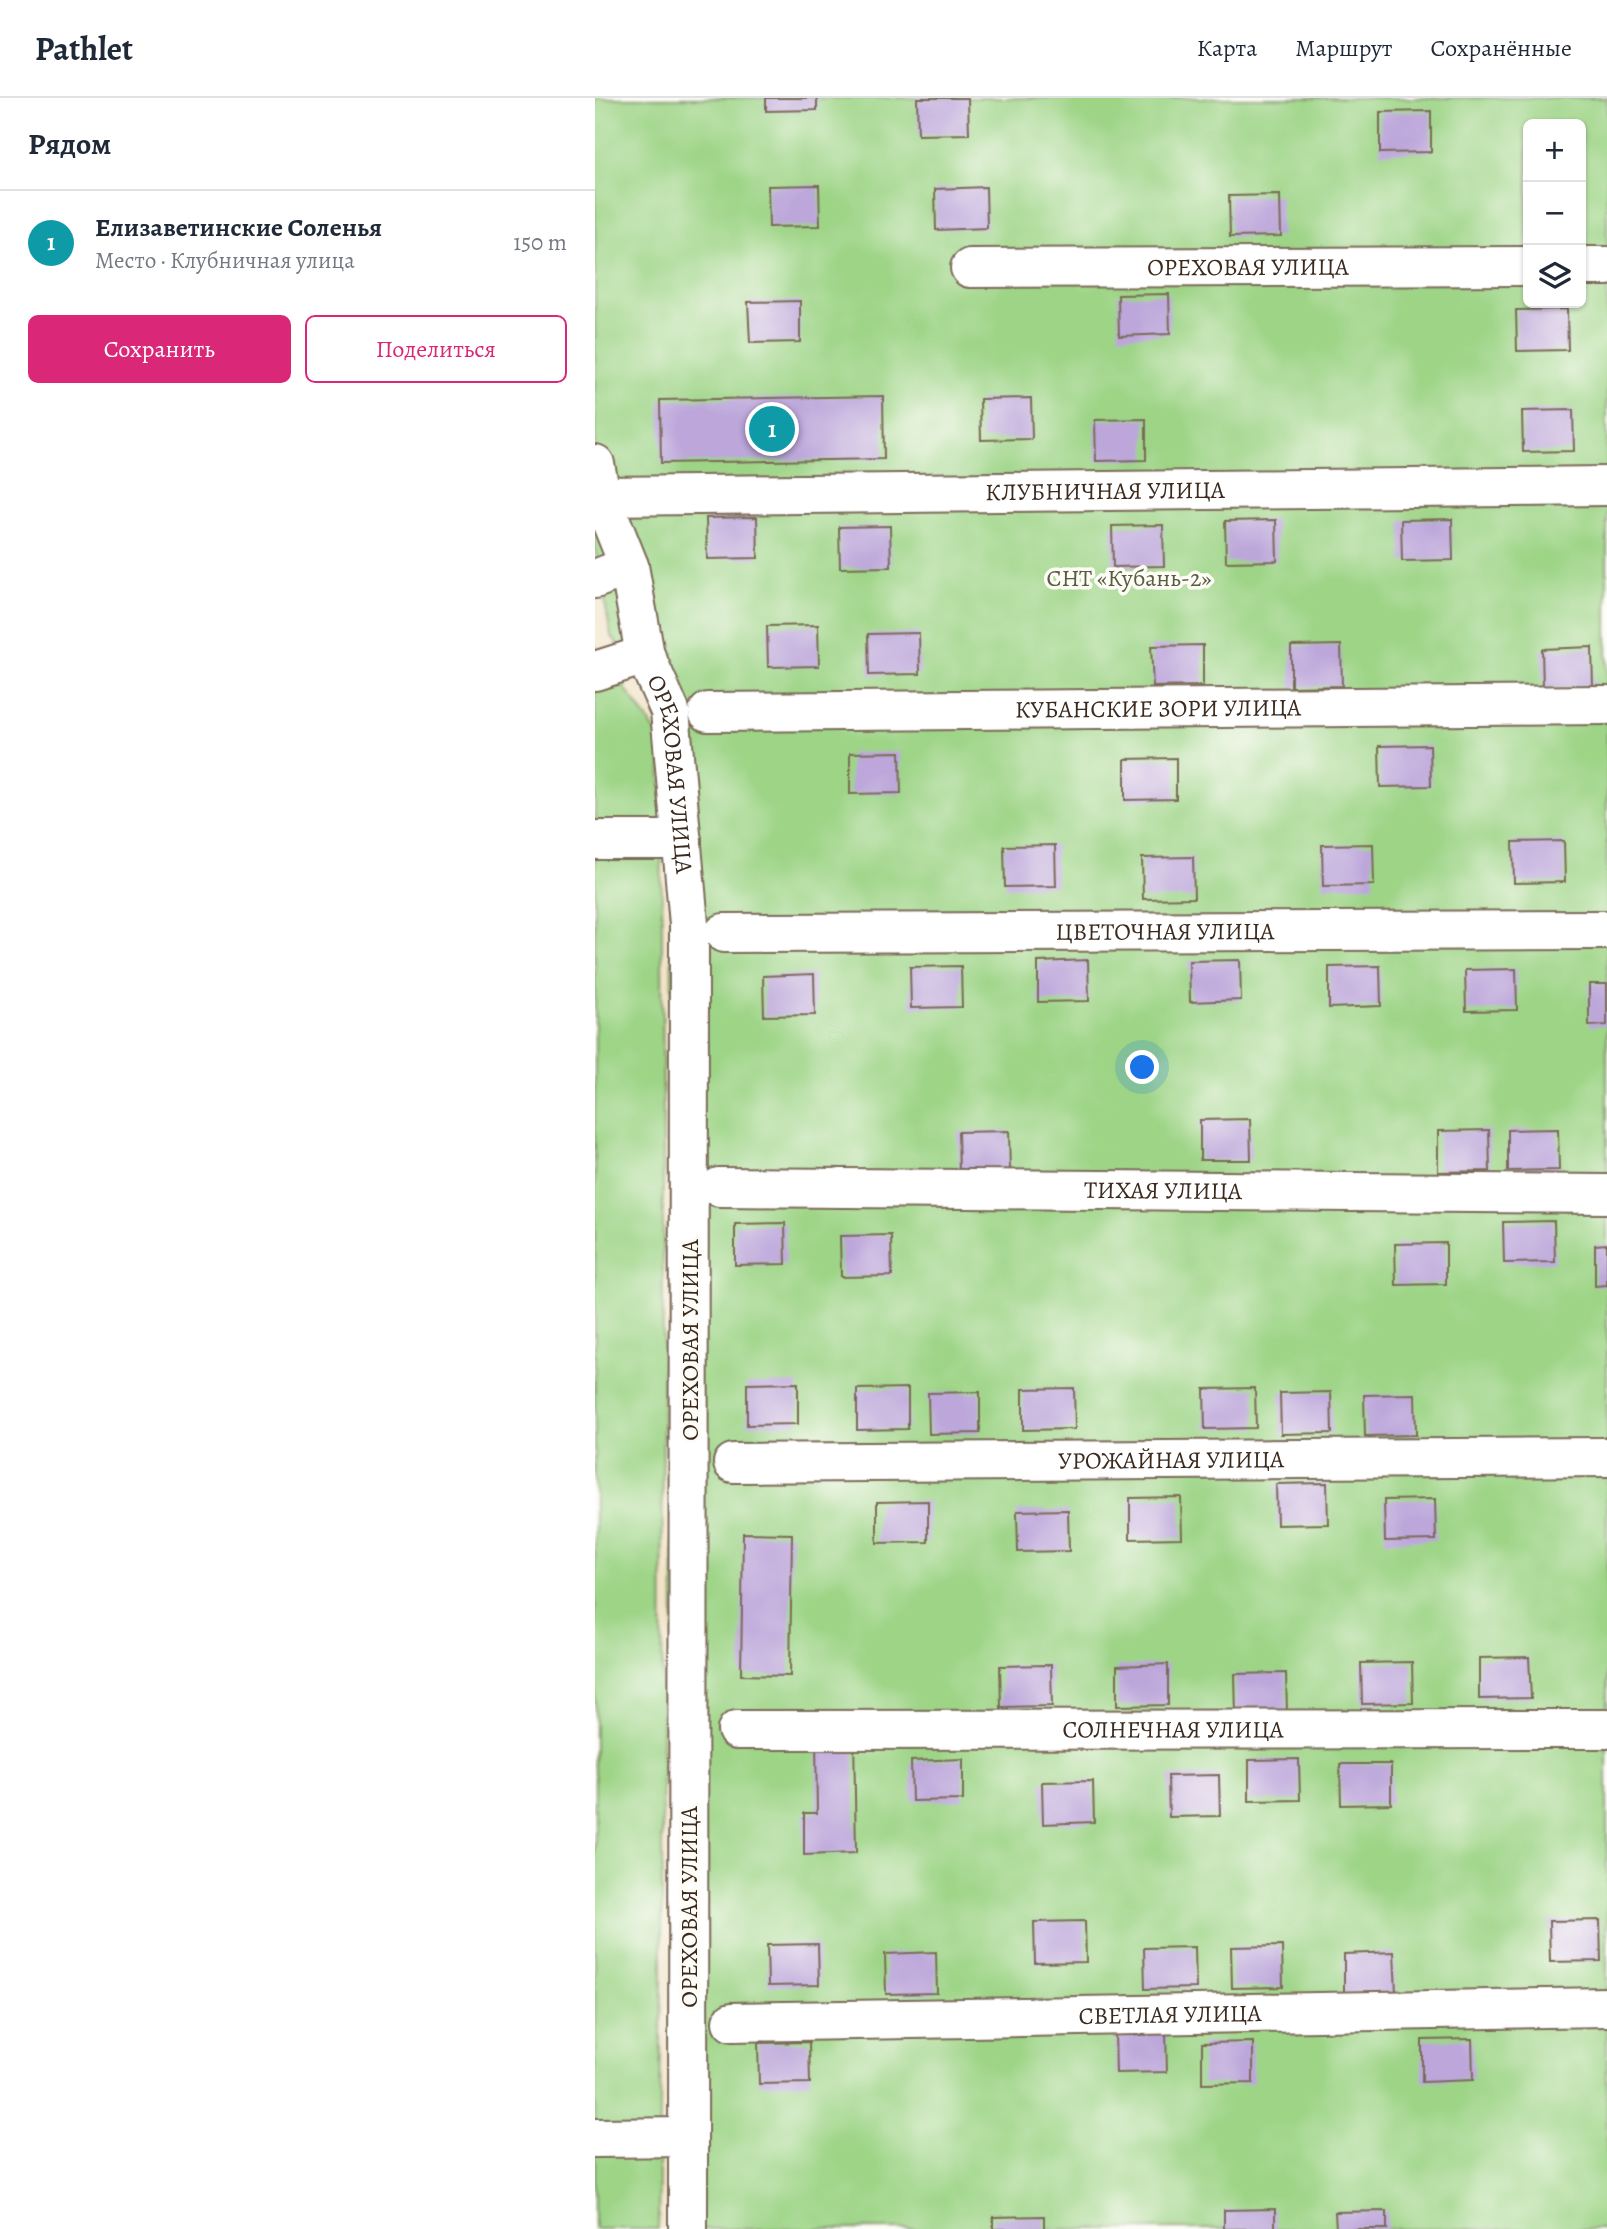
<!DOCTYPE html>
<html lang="ru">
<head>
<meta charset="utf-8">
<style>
  :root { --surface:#fff; --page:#f2f2f3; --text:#1f2937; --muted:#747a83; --line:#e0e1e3; --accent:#db2777 }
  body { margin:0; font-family:Alegreya,serif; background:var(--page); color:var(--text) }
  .controls { position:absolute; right:21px; top:21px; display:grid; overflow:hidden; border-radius:10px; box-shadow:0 2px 5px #0004 }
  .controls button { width:63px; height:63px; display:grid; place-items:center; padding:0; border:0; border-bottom:2px solid var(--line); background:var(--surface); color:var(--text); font:35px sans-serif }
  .you { position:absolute; left:548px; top:970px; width:24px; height:24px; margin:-18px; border:5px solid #fff; border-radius:50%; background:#1a73e8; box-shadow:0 0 0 10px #1a73e833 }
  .badge { display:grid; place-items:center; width:46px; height:46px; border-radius:50%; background:var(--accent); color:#fff; font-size:23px; font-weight:700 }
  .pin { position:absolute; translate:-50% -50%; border:4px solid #fff; box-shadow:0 2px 7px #0006 }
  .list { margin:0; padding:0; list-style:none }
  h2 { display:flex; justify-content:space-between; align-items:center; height:91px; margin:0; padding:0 28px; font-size:30px }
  h2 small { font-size:23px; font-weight:400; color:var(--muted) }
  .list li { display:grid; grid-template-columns:46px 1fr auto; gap:21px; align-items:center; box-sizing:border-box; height:105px; padding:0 28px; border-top:2px solid var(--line) }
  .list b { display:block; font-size:26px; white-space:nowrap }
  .list p { margin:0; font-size:23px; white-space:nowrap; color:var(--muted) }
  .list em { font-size:23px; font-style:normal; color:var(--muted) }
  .actions { display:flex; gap:14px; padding:21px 28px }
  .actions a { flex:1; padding:16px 0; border:2px solid var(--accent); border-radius:10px; text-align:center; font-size:24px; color:var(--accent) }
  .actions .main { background:var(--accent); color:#fff }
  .icon { flex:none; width:38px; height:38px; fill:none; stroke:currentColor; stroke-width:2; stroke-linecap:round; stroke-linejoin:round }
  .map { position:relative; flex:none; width:1012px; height:2131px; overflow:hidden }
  header { display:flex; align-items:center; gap:42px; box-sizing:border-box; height:98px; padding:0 35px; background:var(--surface); border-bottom:2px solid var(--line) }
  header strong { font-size:33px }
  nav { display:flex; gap:38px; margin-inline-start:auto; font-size:24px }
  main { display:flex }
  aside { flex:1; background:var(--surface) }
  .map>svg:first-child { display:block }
  .green { fill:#9dd486; stroke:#6c7f52; stroke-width:2; fill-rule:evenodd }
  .building { fill:#bca6da }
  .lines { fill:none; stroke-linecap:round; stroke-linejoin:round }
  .minor-casing { stroke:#7b6b59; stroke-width:42 }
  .minor { stroke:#fff; stroke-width:38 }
  .labels { text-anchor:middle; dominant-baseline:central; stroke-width:7; stroke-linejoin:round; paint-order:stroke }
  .street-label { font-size:24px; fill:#3b2a1e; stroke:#fdfcf7 }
  .park-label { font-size:24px; fill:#585d3d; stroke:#fdfcf7 }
</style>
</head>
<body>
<header>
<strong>Pathlet</strong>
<nav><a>Карта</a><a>Маршрут</a><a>Сохранённые</a></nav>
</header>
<main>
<aside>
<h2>Рядом<small></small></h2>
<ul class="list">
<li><span class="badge" style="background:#0f9aa8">1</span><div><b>Елизаветинские Соленья</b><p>Место · Клубничная улица</p></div><em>150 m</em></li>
</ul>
<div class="actions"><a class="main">Сохранить</a><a>Поделиться</a></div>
</aside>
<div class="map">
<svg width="1012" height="2131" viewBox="0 0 1012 2131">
  <rect width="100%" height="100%" fill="#fdfcf7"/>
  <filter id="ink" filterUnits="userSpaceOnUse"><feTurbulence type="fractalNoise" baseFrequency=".0143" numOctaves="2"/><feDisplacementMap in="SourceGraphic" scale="14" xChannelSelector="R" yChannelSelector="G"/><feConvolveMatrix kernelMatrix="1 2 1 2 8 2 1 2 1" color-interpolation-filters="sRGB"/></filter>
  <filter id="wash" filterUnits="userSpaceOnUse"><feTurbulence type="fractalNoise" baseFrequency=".00686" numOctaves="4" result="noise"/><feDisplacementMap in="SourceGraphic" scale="28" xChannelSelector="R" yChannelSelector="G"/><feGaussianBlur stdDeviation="1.57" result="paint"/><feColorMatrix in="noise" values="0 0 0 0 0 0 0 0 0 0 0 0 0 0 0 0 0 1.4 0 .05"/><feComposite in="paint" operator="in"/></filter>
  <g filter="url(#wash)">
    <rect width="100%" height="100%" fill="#f1e3c7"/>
    <path class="green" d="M0 0H1012V2131H81L76 619 16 537 0 450ZM933 26H986V205H933Z
      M0 548 66 641 68 1055 67 1881 63 2131H0Z"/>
    <g id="blocks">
      <path class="building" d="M171 0H222V12L171 13Z
        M322 0H373L374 36 323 37Z
        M836 13V54L785 55V14Z
        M224 87 225 128 174 129 173 88Z
        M391 89 392 130 341 132 340 91Z
        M685 97 686 138 635 139 634 98Z
        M574 196 575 236 524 238 523 197Z
        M205 203V244L155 245 153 204Z
        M972 211 973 252 922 253 921 212Z
        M288 298 289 361 66 365 65 302Z
        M436 300 437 341 386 342 385 301Z
        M978 312 979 353 928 354 927 313Z
        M551 321V362L501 363 500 322Z
        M162 419 163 460 112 461 111 420Z
        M857 421 858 462 807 463 806 422Z
        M681 422 682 463 631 464 630 423Z
        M568 427 569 468 518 469 517 428Z
        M295 428 296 469 245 470 244 429Z
        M223 527 224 568 173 569 172 528Z
        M324 535 325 576 274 577 273 536Z
        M608 547V588L558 589 556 548Z
        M746 547 747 588 696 589V548Z
        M997 549 998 590 948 591 947 551Z
        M835 647 836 688 785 689 784 648Z
        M305 654 306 695 255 696V655Z
        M581 660V701L530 702V661Z
        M969 743 970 784 919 785 918 744Z
        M778 746 779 787 728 788 727 747Z
        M460 747 461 788 410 789 409 748Z
        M598 759 599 800 548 801 547 760Z
        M493 862 494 903 443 904V864Z
        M645 862 646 902 595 904 594 863Z
        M366 868 367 909 316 910 315 869Z
        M785 868 786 908 734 910V869Z
        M921 871 922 912 871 913 870 872Z
        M219 876 220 917 169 918 168 878Z
        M994 886H1012V927L994 928Z
        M655 1021 656 1062H605V1022Z
        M963 1031 964 1072 913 1073V1032Z
        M894 1032 895 1073 843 1074V1033Z
        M414 1033 415 1074 364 1075 363 1034Z
        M959 1123 960 1164 909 1165 908 1124Z
        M190 1125 191 1166 140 1167V1126Z
        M296 1137 297 1178 246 1179 245 1138Z
        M851 1145V1186L801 1187 800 1146Z
        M1012 1146V1187L1000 1188V1147Z
        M203 1285V1326L152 1327V1286Z
        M313 1290V1331L262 1332V1291Z
        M479 1290 480 1331 428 1332V1291Z
        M660 1290 661 1330 610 1331 609 1291Z
        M385 1294V1335L334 1336 333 1295Z
        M736 1294 737 1335 686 1336 685 1295Z
        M820 1296 821 1337 770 1338 769 1297Z
        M732 1385 733 1426 682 1427 681 1386Z
        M586 1399 587 1440 535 1441V1400Z
        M840 1401 841 1442 790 1443 789 1402Z
        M333 1403V1444L282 1445V1404Z
        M473 1412 474 1453 423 1454 422 1413Z
        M148 1435 197 1436 195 1578 146 1577Z
        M934 1559 936 1600 884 1601V1560Z
        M817 1564 818 1605 767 1606 766 1565Z
        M573 1566V1607L522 1608V1568Z
        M456 1567 457 1608 406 1609 405 1568Z
        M691 1575 692 1615 641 1617 640 1576Z
        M259 1637 261 1755 209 1757V1715H222L221 1638Z
        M368 1661V1702L317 1703 316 1663Z
        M704 1661 705 1702 654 1703V1662Z
        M745 1666H796V1706L746 1707Z
        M624 1677 625 1718 574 1719 573 1678Z
        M498 1683 499 1724 448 1726 447 1684Z
        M1005 1822 1006 1863 955 1864 954 1823Z
        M490 1823 491 1864 440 1865 439 1824Z
        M223 1846 224 1887 173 1888 172 1847Z
        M687 1848 688 1889 637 1890 636 1849Z
        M600 1849 601 1890 550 1891 549 1850Z
        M341 1854 342 1895 291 1896 290 1856Z
        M799 1854 801 1895 749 1897V1856Z
        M571 1933 572 1974 521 1975 520 1934Z
        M877 1941 878 1982 827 1984V1942Z
        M214 1944 215 1985 164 1986 163 1945Z
        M658 1944V1985L607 1986V1945Z
        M680 2111V2131H629V2112Z
        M792 2113V2131H741L740 2114Z
        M449 2118V2131H398V2119Z"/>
    </g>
  </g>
  <g filter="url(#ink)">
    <use href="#blocks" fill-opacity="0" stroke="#7b6b59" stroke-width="2"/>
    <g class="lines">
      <g class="minor-casing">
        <g id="minor">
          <path d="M986 168H1012"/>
          <path id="s1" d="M375 170 933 168"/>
          <path id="s2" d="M0 366 6 398 34 468 50 557 75 613 94 826 93 2131"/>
          <path id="s3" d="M6 398 1012 388"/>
          <path d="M0 481 34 468"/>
          <path d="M0 573 50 557"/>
          <path id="s4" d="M113 614 1012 607"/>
          <path d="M0 742H87"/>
          <path id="s5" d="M129 835 1012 832"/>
          <path id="s6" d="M124 1089 1012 1096"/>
          <path id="s7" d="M138 1365 1012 1359"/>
          <path id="s8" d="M142 1632 1012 1631"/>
          <path id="s9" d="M137 1924 1012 1909"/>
          <path d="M0 2040 93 2039"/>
        </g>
      </g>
      <use href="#minor" class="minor"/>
    </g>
  </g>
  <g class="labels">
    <g class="street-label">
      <text stroke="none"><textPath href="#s1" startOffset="278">ОРЕХОВАЯ УЛИЦА</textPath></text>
      <text stroke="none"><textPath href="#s3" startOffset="504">КЛУБНИЧНАЯ УЛИЦА</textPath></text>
      <text stroke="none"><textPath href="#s4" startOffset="450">КУБАНСКИЕ ЗОРИ УЛИЦА</textPath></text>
      <text stroke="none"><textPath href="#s2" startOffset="322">ОРЕХОВАЯ УЛИЦА</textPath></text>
      <text stroke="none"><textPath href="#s5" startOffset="441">ЦВЕТОЧНАЯ УЛИЦА</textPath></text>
      <text stroke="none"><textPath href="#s6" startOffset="444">ТИХАЯ УЛИЦА</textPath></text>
      <text transform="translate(95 1242) rotate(-90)">ОРЕХОВАЯ УЛИЦА</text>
      <text stroke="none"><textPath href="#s7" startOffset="438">УРОЖАЙНАЯ УЛИЦА</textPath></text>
      <text stroke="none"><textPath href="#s8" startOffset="436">СОЛНЕЧНАЯ УЛИЦА</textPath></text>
      <text transform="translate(94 1809) rotate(-90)">ОРЕХОВАЯ УЛИЦА</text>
      <text stroke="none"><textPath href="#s9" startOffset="438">СВЕТЛАЯ УЛИЦА</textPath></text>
    </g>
    <g class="park-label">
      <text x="534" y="480">СНТ «Кубань-2»</text>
    </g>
  </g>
</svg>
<div class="controls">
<button>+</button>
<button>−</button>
<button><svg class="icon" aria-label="layers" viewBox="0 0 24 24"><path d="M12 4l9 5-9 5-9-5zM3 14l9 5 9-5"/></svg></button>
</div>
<div class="you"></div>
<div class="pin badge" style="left:177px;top:331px;background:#0f9aa8">1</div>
</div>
</main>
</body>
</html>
